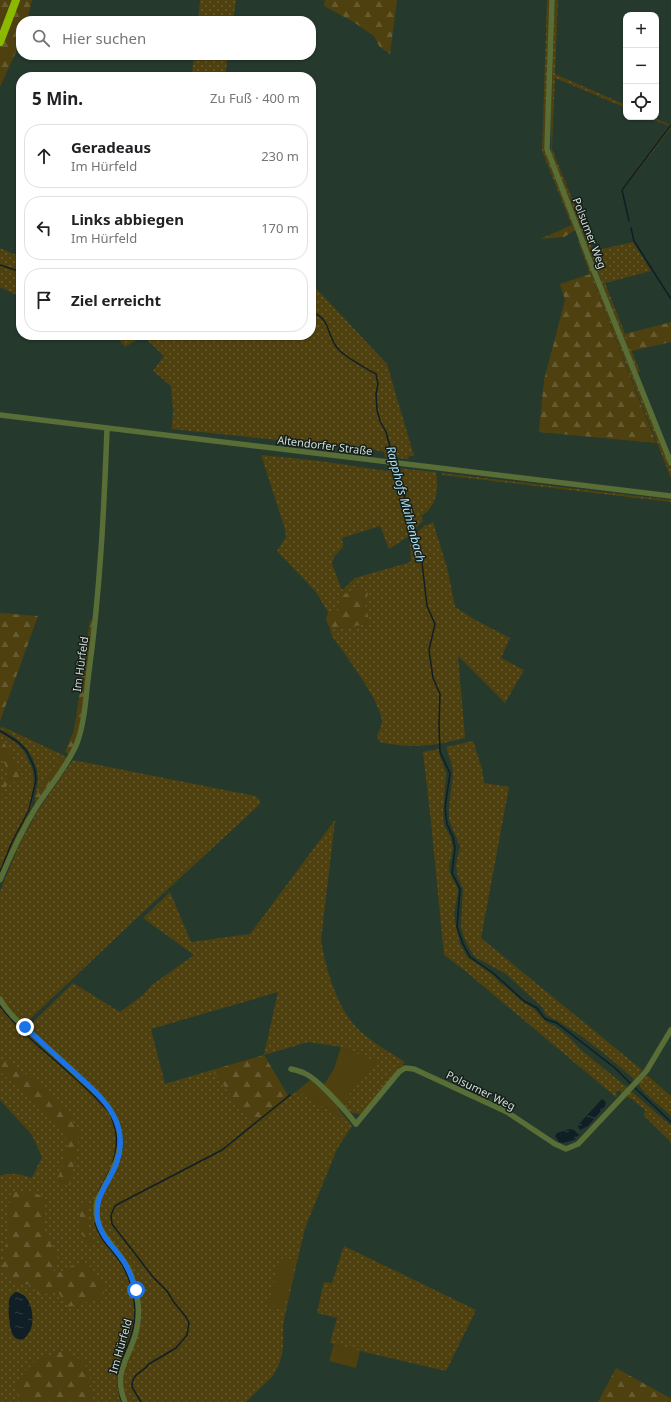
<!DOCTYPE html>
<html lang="de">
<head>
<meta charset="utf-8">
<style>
  :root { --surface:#fff; --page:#f2f2f2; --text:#202124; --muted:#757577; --line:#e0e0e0 }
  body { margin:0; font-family:"Noto Sans",sans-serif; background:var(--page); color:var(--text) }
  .controls { position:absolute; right:12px; top:12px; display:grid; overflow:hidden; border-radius:8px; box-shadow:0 1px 3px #0004 }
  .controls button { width:36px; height:36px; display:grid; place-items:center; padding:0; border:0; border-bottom:1px solid var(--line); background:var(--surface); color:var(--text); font:20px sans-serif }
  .stop { position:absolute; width:12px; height:12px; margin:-9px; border:3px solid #1a73e8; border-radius:50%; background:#fff }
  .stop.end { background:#1a73e8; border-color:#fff; box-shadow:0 1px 4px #0008 }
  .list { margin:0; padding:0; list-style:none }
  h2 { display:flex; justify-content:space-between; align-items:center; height:52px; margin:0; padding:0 16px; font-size:17px }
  h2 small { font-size:13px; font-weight:400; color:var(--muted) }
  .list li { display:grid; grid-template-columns:26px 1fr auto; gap:12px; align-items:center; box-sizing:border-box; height:64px; margin:0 8px 8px; padding:0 8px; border:1px solid var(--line); border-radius:16px }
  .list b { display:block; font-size:15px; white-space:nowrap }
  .list p { margin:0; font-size:13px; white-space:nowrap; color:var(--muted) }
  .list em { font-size:13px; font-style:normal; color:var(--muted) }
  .icon { flex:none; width:22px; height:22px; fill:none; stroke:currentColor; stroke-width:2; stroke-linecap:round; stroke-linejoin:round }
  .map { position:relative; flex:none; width:671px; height:1402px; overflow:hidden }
  .search { position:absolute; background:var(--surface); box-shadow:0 1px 3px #0004; left:16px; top:16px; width:300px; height:44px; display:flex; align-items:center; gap:10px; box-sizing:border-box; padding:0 14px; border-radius:16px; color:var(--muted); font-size:15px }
  .panel { position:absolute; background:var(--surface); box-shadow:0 1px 3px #0004; left:16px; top:72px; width:300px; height:268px; border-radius:16px }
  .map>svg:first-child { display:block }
  .grass { fill:url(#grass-dots) }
  .forest { fill:url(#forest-firs) }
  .garden { fill:#4f410f }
  .water { fill:url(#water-ripples) }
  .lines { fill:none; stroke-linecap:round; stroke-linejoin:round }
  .stream { stroke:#0f1f25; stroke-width:1.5 }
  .minor { stroke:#596d36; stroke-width:5.5 }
  .highway { stroke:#8bb900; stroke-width:8 }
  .route { stroke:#1a73e8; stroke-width:5 }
  .labels { text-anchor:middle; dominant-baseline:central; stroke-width:3; stroke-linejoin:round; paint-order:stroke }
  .street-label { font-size:11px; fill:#d2ded7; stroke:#151e19 }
  .water-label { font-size:12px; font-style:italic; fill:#abe0f5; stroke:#151e19 }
</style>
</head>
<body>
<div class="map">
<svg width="671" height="1402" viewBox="0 0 671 1402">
  <defs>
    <pattern id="grass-dots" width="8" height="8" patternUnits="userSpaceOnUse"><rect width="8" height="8" fill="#4f410f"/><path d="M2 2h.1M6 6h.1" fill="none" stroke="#675c31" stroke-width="1.8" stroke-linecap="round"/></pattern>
    <pattern id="forest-firs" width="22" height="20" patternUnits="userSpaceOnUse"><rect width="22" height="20" fill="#4f410f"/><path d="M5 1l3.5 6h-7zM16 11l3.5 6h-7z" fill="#675c31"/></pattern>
    <pattern id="water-ripples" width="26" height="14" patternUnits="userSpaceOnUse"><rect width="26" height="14" fill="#0f1f25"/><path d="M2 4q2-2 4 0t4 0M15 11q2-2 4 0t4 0" fill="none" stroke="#313f44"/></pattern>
  </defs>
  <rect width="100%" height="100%" fill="#25392d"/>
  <path class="grass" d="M200 0H236L233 21H198Z
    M547 0H550L545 146 575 229 574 231 542 151Z
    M555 0H558L555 74 626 105V108L555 78 552 149 593 251 633 242 651 271 605 283 640 372 637 371 551 154V109Z
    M194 55H228L225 77H189L192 74Z
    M647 117H653L670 125 671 124V128L623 190H621L669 126Z
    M578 241 581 242 619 340 671 468V478L590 274Z
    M0 248 21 257V297L0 287Z
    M311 283 387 364 414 456H409L408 459 385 457 384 452 374 450 172 429 173 410 171 386 153 371 164 356 143 336 125 347 115 335H311Z
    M261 455 320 461 387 471V467L436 472C439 489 437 507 421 516L423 521 406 538 389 549 380 526 342 538 343 547 334 557 332 564 342 590 355 578 408 563 411 561 410 540 425 525H427L433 522 448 571 455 607 477 621 510 638 501 658 524 670 505 703 458 656 465 738C434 746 412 749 380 742L377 736C378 732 382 726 382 722 381 701 345 655 332 636L330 629 370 624 338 611 328 612 316 592 277 551 286 537 285 529Z
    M442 473 671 500V502L442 475Z
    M3 727 63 755 35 797C36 791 38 784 38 778 37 755 20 738 0 729V728Z
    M0 730 17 744 25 753 33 771 34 789 31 809 11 848 0 874Z
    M473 741 482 769 484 783 509 787 481 938 642 1070 635 1080 612 1060 580 1035 556 1020 546 1015 543 1008 506 974 475 957 469 948 463 935 461 925 463 889 458 877 456 866 460 846 449 820V808L453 774 452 765 446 747Z
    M439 749 440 757 446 772 443 818 445 828 450 836 453 848 449 866 450 874 457 887 458 892 454 913 455 922 460 944 467 957 494 976 500 983 505 986 521 1001 533 1008 541 1017 548 1023 556 1027 569 1037 581 1050 628 1088 622 1094 619 1090 616 1092 617 1098 464 970 444 955 431 822 423 752Z
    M73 760 255 796 260 800V804L140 915 28 1021H21L11 1012 0 995V891L20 843 39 809Z
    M335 820 321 940C325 967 338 1011 359 1030 373 1043 389 1052 405 1062L363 1115 349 1112 341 1104 376 1062 341 1047 308 1042 264 1055 278 992 151 1029 165 1084 212 1070 253 1124 297 1091 349 1122 352 1126 337 1149 305 1228 286 1310 283 1326V1348L280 1362 273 1376 246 1402H128C127 1398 124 1395 123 1391 116 1366 143 1339 141 1312 141 1300 138 1285 133 1274 131 1269 127 1265 124 1261 113 1246 99 1231 99 1211 99 1199 105 1190 110 1180 129 1145 128 1124 102 1094L30 1029V1025L73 983 120 1012 143 995 152 985 194 955 143 918 170 892 191 942 250 934Z
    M0 1003 18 1025 88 1087 109 1110 116 1126 118 1146 115 1162 103 1186 96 1221 101 1235 118 1257 126 1269 132 1284 136 1304V1323L133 1337 120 1368 123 1402H0V1176C10 1172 22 1174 32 1178L42 1157 32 1135 0 1100Z
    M647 1075 671 1096V1116L645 1093 638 1084Z
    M631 1091 671 1126V1142L643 1115 646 1111 633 1100 626 1096Z
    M344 1246 476 1310 446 1371 360 1351 330 1343 337 1318 317 1313 324 1282 332 1283Z"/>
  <path class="forest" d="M0 0H32L27 21H21V41L0 87Z
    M325 0H397L390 54 379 46 374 36 352 21 324 6Z
    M572 225 574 231 564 237 540 239Z
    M590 274 656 443 539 432 544 380 565 300 560 284Z
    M671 322V342L632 351 625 334Z
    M362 588 368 593 365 604 370 624 330 629 326 620 328 612 338 611 342 595Z
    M0 613 38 616 0 721Z
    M90 620 94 621 80 724 76 739 69 754 65 752 73 733 76 718Z
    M0 742 4 743 17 765 20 779 7 785 0 798C0 788 6 780 9 770L0 757Z
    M63 755 68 758 35 805V797Z
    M264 1055 289 1097 253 1124 212 1070Z
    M0 1061 11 1062 38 1084 69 1115 79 1133V1137L70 1185H56L67 1148 65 1133 49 1114 0 1072Z
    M11 1191 38 1194 43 1198 44 1229 59 1260 50 1278 71 1266 88 1262 106 1290 98 1299 68 1307 56 1289 41 1296 28 1284H12L2 1265 6 1244Z
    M84 1201 87 1205V1230L92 1241 91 1244 86 1243C80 1230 79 1219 80 1204Z
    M64 1350 81 1360 89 1370 93 1402H20L15 1385 31 1363Z
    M616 1368 670 1398 671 1397V1402H598Z"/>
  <path class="garden" d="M341 1047 377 1062 338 1108 349 1122 297 1091 310 1080 321 1089 334 1069Z
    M280 1258 296 1262 284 1309 268 1305Z
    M334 1344 360 1351 356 1368 329 1361Z"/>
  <path class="water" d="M602 1099 606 1102 605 1106 588 1126 580 1130 578 1127 579 1124Z
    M570 1129 574 1130 579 1135 574 1140 563 1143 559 1142 555 1136 557 1133Z
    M15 1292C30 1293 34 1312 32 1325 31 1330 28 1335 24 1339 20 1340 16 1340 13 1335 9 1329 7 1304 10 1297Z"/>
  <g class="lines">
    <path class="stream" d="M629 221 622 190 671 125
      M631 228 634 241 671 299
      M0 265 21 272
      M311 312C332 318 326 337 339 350 350 360 363 367 376 374L378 384 376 394 377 410 380 421 386 432 394 461
      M395 464 405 499 409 525 421 554 427 606 435 624 429 650 433 678 440 694 439 725 440 752 450 773 445 808 447 824 453 837 455 848 452 873 460 889 457 927 463 944 470 957 493 973 524 1001 537 1008 545 1019 557 1023 615 1068 631 1084
      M0 731 18 742 26 750 31 760 35 770 36 780 29 810 12 842 0 872
      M0 1006C31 1046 76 1073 109 1112
      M634 1087 671 1122
      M111 1116C118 1134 118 1144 113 1162
      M99 1191 111 1168
      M95 1222C99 1241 116 1252 124 1268 131 1281 134 1296 135 1310 136 1346 108 1364 122 1402
      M141 1402 132 1387C132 1372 143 1373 149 1364L176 1348 182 1341 187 1335 189 1323 186 1317 173 1301 167 1291 153 1277 112 1224 111 1215 115 1206 120 1203 222 1150 290 1095"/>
    <path class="minor" d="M552 0 547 149 590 261 671 463
      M0 415 671 496
      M0 880C10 856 21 832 35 809 48 788 68 766 77 743 85 722 86 694 89 671 100 591 104 510 107 429
      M0 999C9 1015 23 1026 37 1038 52 1052 67 1065 81 1079 96 1092 110 1104 117 1123 125 1144 116 1165 106 1183 103 1189 99 1196 97 1202 92 1233 116 1245 128 1268 134 1279 136 1292 138 1303 139 1314 138 1326 135 1336 127 1362 113 1373 125 1402
      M291 1069C295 1070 300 1071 304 1073 317 1078 347 1112 356 1124L399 1072 405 1068 414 1069 507 1112 555 1144 566 1149 578 1144 641 1077 647 1070 671 1030"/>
    <path class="highway" d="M0 42 16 0"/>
  </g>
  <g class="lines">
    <path class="route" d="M25 1027C41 1042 56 1056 72 1070 100 1096 131 1120 117 1162 110 1183 93 1196 98 1221 101 1237 114 1247 122 1259 129 1268 132 1279 136 1290"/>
  </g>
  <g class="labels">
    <g class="street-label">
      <text transform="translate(590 233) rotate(69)">Polsumer Weg</text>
      <text transform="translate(325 445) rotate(7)">Altendorfer Straße</text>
      <text transform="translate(80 664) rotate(-82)">Im Hürfeld</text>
      <text transform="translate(481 1090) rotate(26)">Polsumer Weg</text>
      <text transform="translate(120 1346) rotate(-74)">Im Hürfeld</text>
    </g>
    <g class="water-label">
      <text transform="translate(406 504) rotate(75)">Rapphofs Mühlenbach</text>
    </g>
  </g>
</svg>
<div class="controls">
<button>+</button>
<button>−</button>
<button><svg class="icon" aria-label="locate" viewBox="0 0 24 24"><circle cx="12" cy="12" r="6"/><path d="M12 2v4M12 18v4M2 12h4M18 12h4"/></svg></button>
</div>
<div class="stop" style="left:136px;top:1290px"></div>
<div class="stop end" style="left:25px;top:1027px"></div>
<div class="search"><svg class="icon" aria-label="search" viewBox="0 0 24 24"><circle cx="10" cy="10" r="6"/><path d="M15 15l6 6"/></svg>Hier suchen</div>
<section class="panel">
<h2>5 Min.<small>Zu Fuß · 400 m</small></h2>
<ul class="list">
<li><svg class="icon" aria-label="ahead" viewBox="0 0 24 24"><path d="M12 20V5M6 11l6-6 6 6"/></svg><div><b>Geradeaus</b><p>Im Hürfeld</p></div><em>230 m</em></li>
<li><svg class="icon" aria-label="left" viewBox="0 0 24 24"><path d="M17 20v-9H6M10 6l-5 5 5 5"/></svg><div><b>Links abbiegen</b><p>Im Hürfeld</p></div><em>170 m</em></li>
<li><svg class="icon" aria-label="arrive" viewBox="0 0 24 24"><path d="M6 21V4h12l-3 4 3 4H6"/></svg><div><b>Ziel erreicht</b></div></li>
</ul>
</section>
</div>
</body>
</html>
